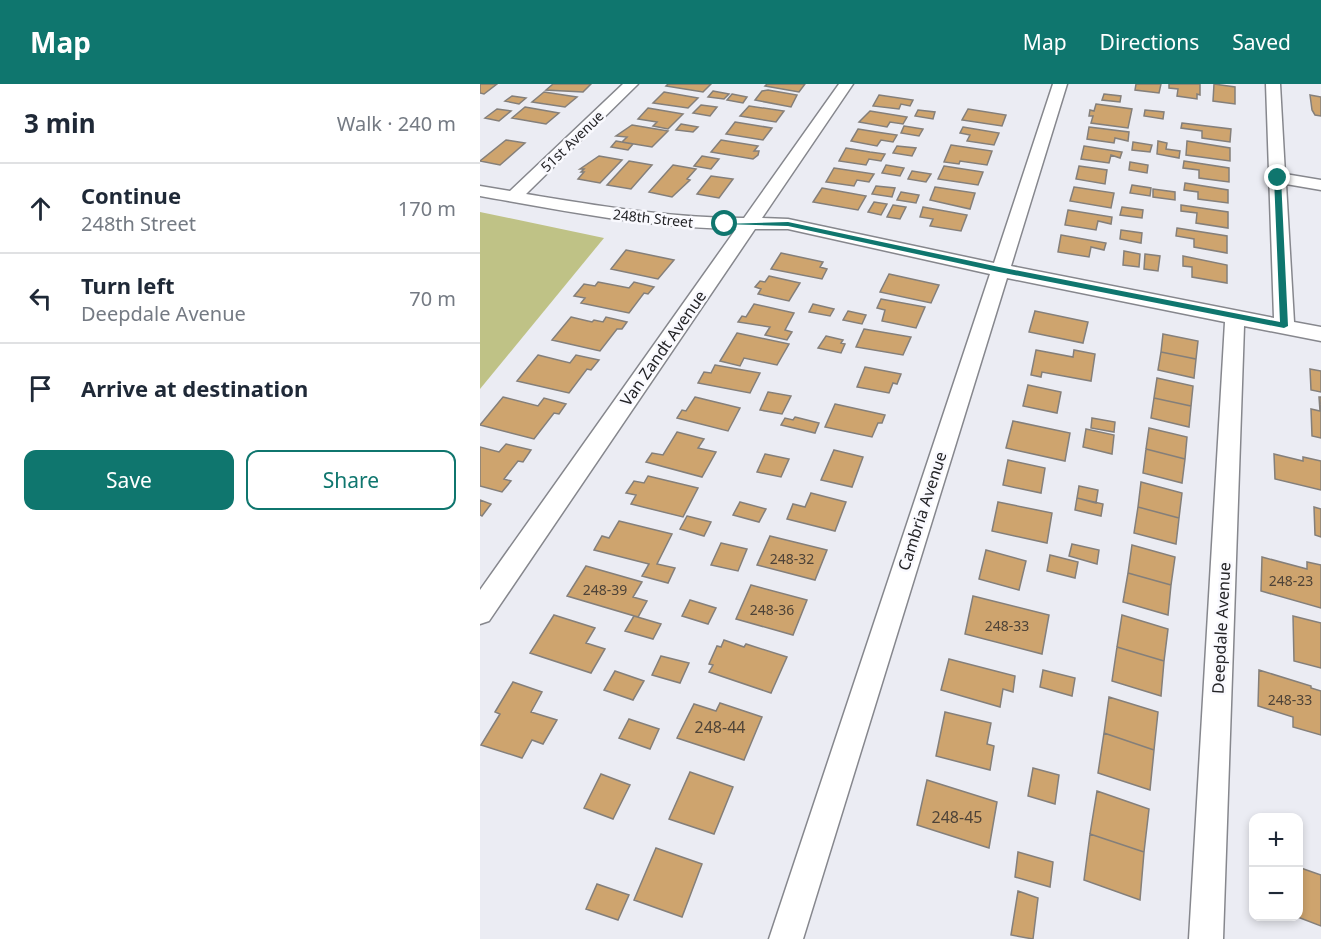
<!DOCTYPE html>
<html lang="en">
<head>
<meta charset="utf-8">
<style>
  :root { --surface:#fff; --page:#f6f6f7; --text:#1f2937; --muted:#747a83; --line:#e0e1e3; --accent:#0f766e }
  body { margin:0; font-family:"Noto Sans",sans-serif; background:var(--page); color:var(--text) }
  .controls { position:absolute; right:18px; bottom:18px; display:grid; overflow:hidden; border-radius:12px; box-shadow:0 3px 9px #0003 }
  .controls button { width:54px; height:54px; display:grid; place-items:center; padding:0; border:0; border-bottom:2px solid var(--line); background:var(--surface); color:var(--text); font:30px sans-serif }
  .stop { position:absolute; width:18px; height:18px; margin:-14px; border:4px solid #0f766e; border-radius:50%; background:#fff }
  .stop.end { background:#0f766e; border-color:#fff; box-shadow:0 2px 6px #0008 }
  .list { margin:0; padding:0; list-style:none }
  h2 { display:flex; justify-content:space-between; align-items:center; height:78px; margin:0; padding:0 24px; font-size:26px }
  h2 small { font-size:20px; font-weight:400; color:var(--muted) }
  .list li { display:grid; grid-template-columns:39px 1fr auto; gap:18px; align-items:center; box-sizing:border-box; height:90px; padding:0 24px; border-top:2px solid var(--line) }
  .list b { display:block; font-size:22px; white-space:nowrap }
  .list p { margin:0; font-size:20px; white-space:nowrap; color:var(--muted) }
  .list em { font-size:20px; font-style:normal; color:var(--muted) }
  .actions { display:flex; gap:12px; padding:18px 24px }
  .actions a { flex:1; padding:14px 0; border:2px solid var(--accent); border-radius:12px; text-align:center; font-size:21px; color:var(--accent) }
  .actions .main { background:var(--accent); color:#fff }
  .icon { flex:none; width:33px; height:33px; fill:none; stroke:currentColor; stroke-width:2; stroke-linecap:round; stroke-linejoin:round }
  .map { position:relative; flex:none; width:841px; height:855px; overflow:hidden }
  header { display:flex; align-items:center; gap:36px; box-sizing:border-box; height:84px; padding:0 30px; background:var(--accent); color:#fff }
  header strong { font-size:28px }
  nav { display:flex; gap:33px; margin-inline-start:auto; font-size:21px }
  main { display:flex }
  aside { flex:1; background:var(--surface) }
  .map>svg:first-child { display:block }
  .green { fill:#bfc286 }
  .building { fill:#cea46e; stroke:#847f7a; stroke-width:1.5 }
  .lines { fill:none; stroke-linecap:round; stroke-linejoin:round }
  .street-casing { stroke:#86878d; stroke-width:3 }
  .street { fill:#fff; fill-rule:evenodd }
  .route { fill:#0f766e }
  .labels { text-anchor:middle; dominant-baseline:central; stroke-width:5; stroke-linejoin:round; paint-order:stroke }
  .far-street-label { font-size:14px; fill:#232326; stroke:#f9f9fe }
  .number-label { font-size:14px; fill:#4e4338 }
  .street-label { font-size:16px; fill:#232326; stroke:#f9f9fe }
  .near-number-label { font-size:16px; fill:#4e4338 }
</style>
</head>
<body>
<header>
<strong>Map</strong>
<nav><a>Map</a><a>Directions</a><a>Saved</a></nav>
</header>
<main>
<aside>
<h2>3 min<small>Walk · 240 m</small></h2>
<ul class="list">
<li><svg class="icon" aria-label="ahead" viewBox="0 0 24 24"><path d="M12 20V5M6 11l6-6 6 6"/></svg><div><b>Continue</b><p>248th Street</p></div><em>170 m</em></li>
<li><svg class="icon" aria-label="left" viewBox="0 0 24 24"><path d="M17 20v-9H6M10 6l-5 5 5 5"/></svg><div><b>Turn left</b><p>Deepdale Avenue</p></div><em>70 m</em></li>
<li><svg class="icon" aria-label="arrive" viewBox="0 0 24 24"><path d="M6 21V4h12l-3 4 3 4H6"/></svg><div><b>Arrive at destination</b></div></li>
</ul>
<div class="actions"><a class="main">Save</a><a>Share</a></div>
</aside>
<div class="map">
<svg width="841" height="855" viewBox="0 0 841 855">
  <rect width="100%" height="100%" fill="#ebecf3"/>
  <path class="green" d="M0 128 124 154 0 305Z"/>
  <path class="building" d="M0 0H17L4 10 0 9Z
    M73 0H111L103 8 66 6Z
    M188 0H231L223 8 186 2Z
    M287 0H325L319 8 285 2Z
    M656 0H681L679 9 655 6Z
    M689 0H720V11L717 10V15L697 12 698 5 689 4Z
    M734 0 755 3V20L733 17Z
    M288 6 317 11 311 23 275 16 282 7Z
    M233 7 249 10 244 15 228 13Z
    M64 8 97 13 85 23 52 18Z
    M184 8 218 14 208 24 173 19Z
    M252 10 267 13 263 19 247 16Z
    M624 10 641 12 640 18 622 16Z
    M399 11 433 16 430 22 421 20 419 25 393 22Z
    M830 11 841 13V32L835 31 832 26Z
    M32 12 46 14 39 20 25 17Z
    M616 20 652 25 648 44 611 39 613 32H609L610 26 614 27Z
    M221 21 237 23 230 32 213 29Z
    M269 22 304 27 296 38 260 32Z
    M45 23 79 29 66 40 32 34Z
    M168 24 203 30 188 45 173 42 177 38 158 35Z
    M17 25 31 27 19 37 5 34Z
    M488 25 526 31 522 42 482 36Z
    M438 26 455 28 453 35 435 32Z
    M665 26 684 28 683 35 664 32Z
    M390 27 427 33 423 40 410 38 407 43 379 38Z
    M255 38 292 44 283 56 246 50Z
    M702 39 751 45 750 58 722 54V47L701 44Z
    M201 40 218 43 213 48 196 46Z
    M152 41 188 47 172 63 142 58 147 53 136 52Z
    M424 42 443 45 439 52 421 49Z
    M483 43 519 49 514 61 487 57 490 51 480 49Z
    M609 43 649 48 648 57 635 54 634 59 607 55Z
    M378 45 403 49 417 51 413 58 401 56 397 62 371 57Z
    M26 56 45 59 20 81 0 77Z
    M241 56 278 62 274 67H279L278 71 273 75 231 68Z
    M136 57 153 60 148 66 131 63Z
    M678 57 687 59 686 65 700 67 699 74 677 70Z
    M707 57 750 64V77L706 71Z
    M653 58 672 61 670 68 652 66Z
    M471 61 512 67 507 81 480 77 479 80 464 78Z
    M417 62 436 64 432 72 413 69Z
    M604 62 642 68 640 74 631 71 629 79 601 75Z
    M366 64 390 68 405 70 401 77 389 75 386 81 359 77Z
    M119 72 142 76 120 99 98 95 104 88H101L104 85H100Z
    M222 72 239 75 231 85 214 82Z
    M149 77 172 81 151 105 127 101Z
    M704 77 749 84V98L719 94V86L703 84Z
    M650 78 668 81 667 89 649 86Z
    M193 81 216 85 207 95 210 96 192 113 169 108Z
    M406 81 424 84 420 92 402 89Z
    M464 82 503 88 498 101 458 95Z
    M599 82 627 86 625 100 596 95Z
    M354 84 394 90 389 98 377 96 374 102 346 98Z
    M432 87 451 90 446 98 428 95Z
    M231 92 253 95 239 114 217 110Z
    M705 99 748 106V119L718 115V108L704 106Z
    M652 101 671 104 670 112 650 109Z
    M396 102 415 104 412 113 392 110Z
    M455 103 495 109 490 125 450 116Z
    M594 103 634 109 631 124 590 117Z
    M342 104 386 112 378 126 333 118Z
    M673 105 695 108V116L673 113Z
    M421 108 439 111 436 119 417 116Z
    M394 118 407 120 401 131 388 128Z
    M413 121 426 123 420 135 407 133Z
    M701 121 748 128V144L716 139 717 129 701 127Z
    M443 123 487 131 481 147 450 142 453 135 440 133Z
    M642 123 663 126 662 134 640 131Z
    M588 126 632 133 631 140 618 137 616 146 585 141Z
    M697 144 747 152V169L714 163V155L696 152Z
    M641 146 662 149 661 159 640 155Z
    M581 151 626 159 624 166 611 163 609 173 578 168Z
    M146 166 194 176 178 195 131 185Z
    M644 167 660 170 659 183 643 181Z
    M301 169 343 178 340 183 347 185 342 195 291 185Z
    M665 170 680 172 678 187 664 185Z
    M703 172 747 181V199L712 193V183L703 182Z
    M409 190 459 201 451 219 400 208Z
    M289 192 320 199 309 217 278 210 281 205 275 203 280 197 285 198Z
    M118 198 149 204 154 198 174 203 168 210 164 209 149 229 101 219 105 214 94 212 104 200 115 202Z
    M401 215 445 223 436 244 402 237 405 226 397 224Z
    M274 220 314 229 305 246 312 248 307 256 285 251 290 243 258 238 262 232 266 233Z
    M333 220 354 225 350 232 329 228Z
    M368 227 386 231 382 240 363 236Z
    M555 227 608 238 603 259 549 248Z
    M91 233 112 238 114 236 123 238 126 233 147 238 142 245H137L120 267 72 256Z
    M384 245 431 253 423 271 376 263Z
    M257 249 309 260 297 281 264 274 260 282 240 277Z
    M683 250 718 257 716 275 681 268Z
    M346 252 363 256 361 259 365 260 361 269 338 264Z
    M556 266 593 273 594 266 615 270 611 297 562 288 561 293 551 291Z
    M681 268 716 275 714 294 678 286Z
    M58 271 90 279 96 271 119 276 111 286 107 285 89 309 37 297Z
    M235 281 280 289 270 309 218 299 224 288 231 289Z
    M385 283 421 290 417 300 413 299 409 309 377 303Z
    M830 285 841 287V308L831 306Z
    M677 294 713 302 711 322 674 314Z
    M548 301 581 308 577 329 543 322Z
    M288 308 311 312 302 330 280 326Z
    M23 313 58 322 64 314 86 320 79 330 74 329 54 355 0 341Z
    M215 313 260 324 248 347 197 334 202 326 206 327Z
    M839 313H841V354L832 352 831 325 840 327Z
    M674 314 711 322 709 343 671 334Z
    M355 320 405 331 402 339H398L392 353 345 343Z
    M315 333 339 339 335 349 301 341 305 334 313 336Z
    M612 334 635 338 634 348 611 344Z
    M533 337 590 349 585 377 526 364Z
    M669 344 707 353 705 375 666 365Z
    M606 345 634 351 632 370 603 363Z
    M197 348 224 355 218 364 236 368 222 393 166 378 172 369 183 371Z
    M26 360 51 366 43 378 38 377 24 395 31 397 22 408 0 402V363L19 368Z
    M666 365 705 375 702 399 663 389Z
    M354 366 383 373 372 403 341 396Z
    M285 370 309 375 301 393 277 388Z
    M794 370 823 377V373L841 377V406L795 395Z
    M528 376 565 384 561 409 523 401Z
    M168 392 218 404 203 433 151 420 156 411 146 409 154 397 164 399Z
    M661 398 702 409 699 434 658 423Z
    M599 402 618 406 616 419 597 414Z
    M331 409 366 418 355 447 307 435 313 420 325 423Z
    M597 414 623 420 621 432 595 426Z
    M0 416 11 420 2 432 0 431Z
    M260 418 286 425 279 438 253 431Z
    M518 418 572 429 567 459 512 447Z
    M658 423 699 434 696 460 654 449Z
    M834 423 841 425V453L835 451Z
    M207 432 231 438 224 452 200 445Z
    M139 437 192 450 177 480 195 484 188 499 162 492 169 480 114 466 122 452 129 454Z
    M290 452 347 466 335 496 277 481Z
    M241 459 267 465 258 487 231 481Z
    M592 460 619 466 617 480 589 472Z
    M652 461 695 473 691 501 648 489Z
    M506 466 546 477 539 506 499 495Z
    M570 471 598 478 595 494 567 487Z
    M782 473 827 485V478L841 481V524L781 507Z
    M106 482 162 498 153 513 167 517 158 533 87 512Z
    M648 489 691 501 688 531 643 518Z
    M271 501 327 516 313 551 256 535Z
    M493 512 569 531 562 570 485 550Z
    M210 516 236 524 228 540 202 532Z
    M74 531 115 544 106 559 125 565 111 589 50 569Z
    M642 531 688 545 684 577 637 563Z
    M154 532 181 540 173 555 145 547Z
    M813 532 841 539V584L814 577Z
    M244 556 264 563 266 560 307 573 291 609 229 588 233 581 229 580 237 562 241 563Z
    M637 563 684 577 681 612 632 597Z
    M181 572 209 579 200 599 172 591Z
    M469 575 535 592 533 608 523 605 520 623 461 606Z
    M563 586 595 594 592 612 560 603Z
    M779 586 831 602V604L841 607V651L813 643V633L778 622Z
    M135 587 164 597 153 616 124 606Z
    M33 598 62 608 51 628 77 636 63 660 52 656 42 674 1 661 20 630 15 628Z
    M629 613 678 628 674 666 624 649Z
    M240 619 282 633 264 676 197 654 214 620 236 627Z
    M465 628 511 639 507 660 514 662 510 686 456 672Z
    M149 635 179 645 170 665 139 654Z
    M624 649 674 666 670 706 618 689Z
    M553 684 579 691 575 720 548 712Z
    M210 688 253 703 234 750 189 735Z
    M121 690 150 701 133 735 104 724Z
    M447 696 517 718 509 764 437 741Z
    M617 707 669 725 664 768 610 750Z
    M610 750 664 768 660 816 604 796Z
    M176 764 222 780 202 833 154 816Z
    M538 768 573 778 570 803 535 793Z
    M818 783 841 791V842L815 832H818Z
    M117 800 149 811 138 836 106 825Z
    M538 807 558 814 553 855 531 851Z"/>
  <g class="lines">
    <g class="street-casing">
      <path id="street" d="M143 0H158L46 110C121 122 188 134 264 134L359 0H373L282 134 308 135 514 179 573 0H587L531 182 794 234 786 0H800L805 90 841 96V106L806 100 814 238 841 243V257L764 242 743 855H709L745 238 527 194 323 855H289L510 190 308 145H275L9 537 0 540V506L256 145C169 144 85 127 0 112V102L30 107Z"/>
    </g>
    <use href="#street" class="street"/>
  </g>
  <path class="route" d="M798 92 801 94 808 242 804 244 519 188 308 142 242 140 308 138 519 183 800 238 794 94Z"/>
  <g class="labels">
    <g class="far-street-label">
      <text transform="translate(92 57) rotate(-44)">51st Avenue</text>
      <text transform="translate(173 134) rotate(6)">248th Street</text>
    </g>
    <g class="number-label">
      <text x="312" y="474">248-32</text>
      <text x="811" y="496">248-23</text>
      <text x="125" y="505">248-39</text>
      <text x="292" y="525">248-36</text>
      <text x="527" y="541">248-33</text>
      <text x="810" y="615">248-33</text>
    </g>
    <g class="street-label">
      <text transform="translate(183 264) rotate(-55)">Van Zandt Avenue</text>
      <text transform="translate(442 427) rotate(-72)">Cambria Avenue</text>
      <text transform="translate(741 544) rotate(-87)">Deepdale Avenue</text>
    </g>
    <g class="near-number-label">
      <text x="240" y="643">248-44</text>
      <text x="477" y="733">248-45</text>
    </g>
  </g>
</svg>
<div class="controls">
<button>+</button>
<button>−</button>
</div>
<div class="stop" style="left:245px;top:140px"></div>
<div class="stop end" style="left:798px;top:94px"></div>
</div>
</main>
</body>
</html>
